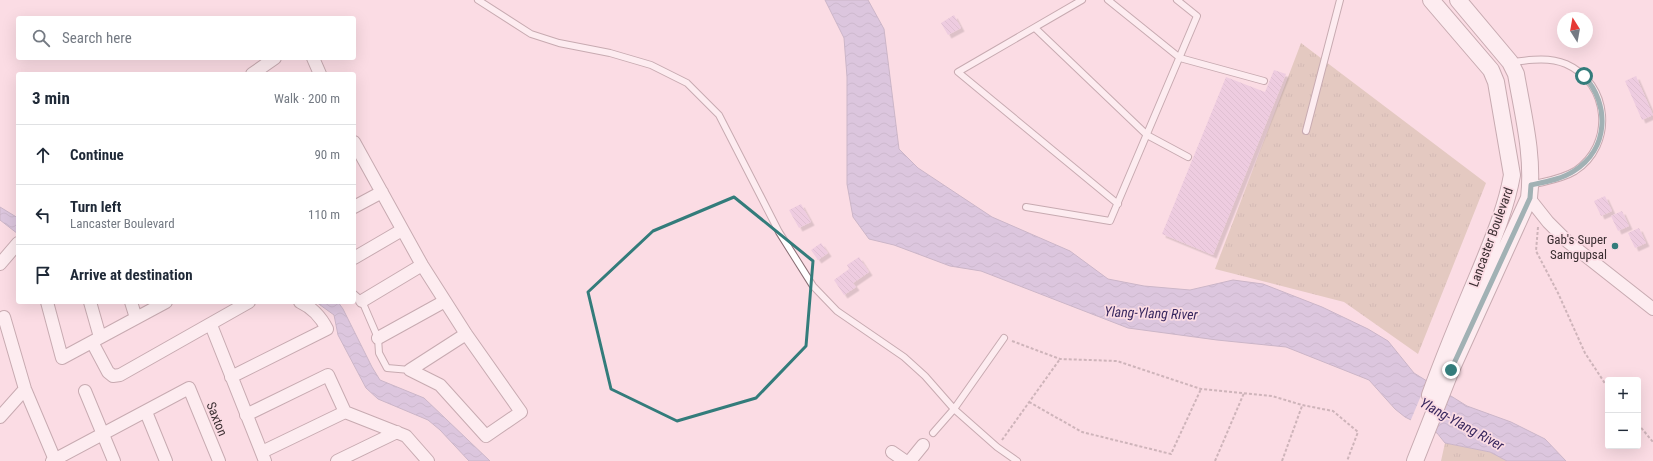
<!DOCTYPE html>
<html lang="en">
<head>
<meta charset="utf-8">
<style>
  :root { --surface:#fff; --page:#f6f6f7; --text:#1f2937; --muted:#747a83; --line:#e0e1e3 }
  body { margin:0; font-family:"Roboto Condensed",sans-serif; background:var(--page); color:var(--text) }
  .controls { position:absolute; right:12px; bottom:12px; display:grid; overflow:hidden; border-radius:4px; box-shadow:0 4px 16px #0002 }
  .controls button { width:36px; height:36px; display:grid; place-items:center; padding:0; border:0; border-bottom:1px solid var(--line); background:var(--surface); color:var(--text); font:20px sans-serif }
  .compass { position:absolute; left:1557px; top:12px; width:36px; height:36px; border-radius:50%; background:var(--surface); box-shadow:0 4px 16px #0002; rotate:349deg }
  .stop { position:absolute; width:12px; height:12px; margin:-9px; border:3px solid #337c7b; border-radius:50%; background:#fff }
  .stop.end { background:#337c7b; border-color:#fff; box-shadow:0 1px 4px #0008 }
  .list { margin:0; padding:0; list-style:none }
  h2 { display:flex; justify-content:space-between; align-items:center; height:52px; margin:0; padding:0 16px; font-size:17px }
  h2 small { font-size:13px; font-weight:400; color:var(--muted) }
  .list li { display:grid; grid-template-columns:26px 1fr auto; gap:12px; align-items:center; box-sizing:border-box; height:60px; padding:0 16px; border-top:1px solid var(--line) }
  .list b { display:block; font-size:15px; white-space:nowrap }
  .list p { margin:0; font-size:13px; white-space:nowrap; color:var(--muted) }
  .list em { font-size:13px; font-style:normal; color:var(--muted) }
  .icon { flex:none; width:22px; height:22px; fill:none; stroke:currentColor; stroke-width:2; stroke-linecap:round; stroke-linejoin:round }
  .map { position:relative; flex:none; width:1653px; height:461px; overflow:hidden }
  .search { position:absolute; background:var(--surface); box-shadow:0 4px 16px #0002; left:16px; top:16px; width:340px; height:44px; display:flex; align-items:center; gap:10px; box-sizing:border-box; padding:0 14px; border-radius:4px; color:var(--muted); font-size:15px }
  .panel { position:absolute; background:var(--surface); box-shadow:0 4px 16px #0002; left:16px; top:72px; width:340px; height:232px; border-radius:4px }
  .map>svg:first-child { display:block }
  .grass { fill:url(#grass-tufts) }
  .water { fill:url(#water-waves); stroke:#9186a6 }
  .pier { fill:#fbdce4 }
  .building { fill:url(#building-back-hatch); filter:url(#shadow) }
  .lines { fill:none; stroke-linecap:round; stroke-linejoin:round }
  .lane-casing { stroke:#896e74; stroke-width:8 }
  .street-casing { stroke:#896e74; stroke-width:14 }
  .secondary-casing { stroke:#896e74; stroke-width:18 }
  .path { stroke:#988388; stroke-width:2; stroke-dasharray:3 2; stroke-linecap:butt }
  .lane { stroke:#fff; stroke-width:6 }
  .street { stroke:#fff; stroke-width:12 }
  .secondary { stroke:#fff; stroke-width:16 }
  .route { stroke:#337c7b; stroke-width:5 }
  .marked { fill:none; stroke:#337c7b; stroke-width:3; stroke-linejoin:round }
  .poi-dot { fill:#337c7b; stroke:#fbdce4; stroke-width:1.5 }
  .labels { text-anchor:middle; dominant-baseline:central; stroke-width:3.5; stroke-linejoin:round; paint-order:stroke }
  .street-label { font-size:13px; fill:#3a2e31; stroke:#fbdce4 }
  .poi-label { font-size:13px; fill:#3a2e31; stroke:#fbdce4; text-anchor:end }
  .water-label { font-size:14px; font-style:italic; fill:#39285f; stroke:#fbdce4 }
</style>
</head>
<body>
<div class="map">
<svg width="1653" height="461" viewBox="0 0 1653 461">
  <defs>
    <pattern id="grass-tufts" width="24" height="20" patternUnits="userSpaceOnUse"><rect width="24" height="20" fill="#c7b198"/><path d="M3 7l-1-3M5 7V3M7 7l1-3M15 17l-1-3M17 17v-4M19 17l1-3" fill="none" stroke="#a3907d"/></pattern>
    <pattern id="water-waves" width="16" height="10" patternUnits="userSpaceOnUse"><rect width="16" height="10" fill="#b6acd8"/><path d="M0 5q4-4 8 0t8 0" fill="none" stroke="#958cb0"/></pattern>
    <pattern id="building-back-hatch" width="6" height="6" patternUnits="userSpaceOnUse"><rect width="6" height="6" fill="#deb8db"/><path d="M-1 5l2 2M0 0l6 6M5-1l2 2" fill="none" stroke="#bf9ebc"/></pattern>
    <filter id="shadow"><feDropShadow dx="3.5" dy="3.5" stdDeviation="0" flood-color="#0004"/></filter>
  </defs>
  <rect width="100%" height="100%" fill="#fbdce4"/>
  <path class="grass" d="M1301 43 1486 183 1418 354 1344 302 1215 269Z
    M1445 443 1490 452 1507 461H1441Z"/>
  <path class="water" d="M825 0H868L884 29 899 149 918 168 992 217 1070 251 1108 279 1144 286 1190 290 1233 280 1263 284 1322 307 1368 329 1388 341 1414 373 1467 406 1511 422 1545 439 1566 461H1507L1490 452 1445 443 1437 433 1405 417 1395 409 1369 380 1286 347 1217 340 1128 328 981 271 950 266 894 245 869 239 853 217 847 184V77L844 38Z
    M0 207 18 218V234L0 220Z
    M316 302H338L343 309 372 367 380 380 424 398 490 461H469L440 430 428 420 378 399 366 388 338 335 334 315Z"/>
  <path class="pier" d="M1428 379 1432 433 1410 422Z"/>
  <path class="building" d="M954 15 961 28 948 35 941 23Z
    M1274 70 1286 74 1213 255 1162 234 1226 77 1265 92Z
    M1636 76 1653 115 1642 120 1625 81Z
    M1605 196 1612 211 1601 216 1594 201Z
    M801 204 811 222 799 228 789 210Z
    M1622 211 1629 226 1618 231 1611 216Z
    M1639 228 1646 243 1635 248 1628 233Z
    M821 243 828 253 818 260 811 250Z
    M859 257 869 272 853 283 856 287 844 295 834 280 849 269 847 265Z"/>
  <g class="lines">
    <g class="lane-casing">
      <path id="lane" d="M478 0 531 34 559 43 610 53 651 65 687 83 719 115 779 232 813 286 837 311 904 357 925 376 954 409 997 447 1017 461
        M1082 0 958 72 1118 204
        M1108 0 1180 58 1264 81
        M1035 28 1147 135 1188 157
        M1512 62C1530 60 1548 57 1566 64 1610 83 1615 145 1575 171 1562 179 1546 181 1531 185
        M1306 131 1340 0
        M1026 207 1110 221 1197 16 1177 0
        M354 294 362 301 378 338 379 353 387 368 410 370
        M933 433 954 409 1004 338"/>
    </g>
    <g class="street-casing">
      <path id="street" d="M313 58 320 74
        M252 74 275 58
        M354 142 422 265 466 334 521 412 486 436 440 385 410 370 466 334
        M1529 198 1548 222 1568 242 1653 309
        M354 207 382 192
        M354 258 402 230
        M0 264 18 243
        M362 301 422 265
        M47 302 62 358 166 302
        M90 302 100 337
        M131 302 136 318
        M4 317 25 389 55 460
        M211 325 265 461
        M378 338 445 301
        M92 342 108 372 113 376 120 375 249 302
        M231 377 327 329C321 317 313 308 300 302
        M85 391 114 461
        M146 412 166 461
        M246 415 328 375 345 412 406 436 428 461
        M0 417 25 389
        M262 452 345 412
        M892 452 905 461
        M52 461 189 388 219 461
        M337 461 397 432
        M910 461 923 445"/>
    </g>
    <g class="secondary-casing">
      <path id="secondary" d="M1430 395C1445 354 1462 313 1479 273 1492 241 1506 209 1512 175L1496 82 1491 70 1431 0
        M1415 461 1451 370 1529 198C1534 156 1523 115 1516 74L1510 62 1458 0"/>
    </g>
    <path class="path" d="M1538 227 1536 251 1558 293 1585 353 1608 388
      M1012 341 1060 359 1117 361 1201 389 1272 396 1302 405 1333 411 1358 432 1347 461
      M1029 402 1082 432 1171 454 1201 389
      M1638 424 1653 442
      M1002 440 1060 359
      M1215 461 1244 393
      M1282 461 1302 406"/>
    <use href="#lane" class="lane"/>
    <use href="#street" class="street"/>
    <use href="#secondary" class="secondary"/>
  </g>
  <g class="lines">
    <path class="route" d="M1451 370 1530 198 1531 185C1545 182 1562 179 1574 171 1609 149 1610 104 1584 76"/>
  </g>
  <path d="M0 0H1653V461H0ZM734 197 813 261 806 346 756 398 677 421 611 389 588 292 653 231Z" fill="#fbdce4" fill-opacity=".55" fill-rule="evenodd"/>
  <path class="marked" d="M734 197 813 261 806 346 756 398 677 421 611 389 588 292 653 231Z"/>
  <circle class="poi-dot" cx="1615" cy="246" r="4"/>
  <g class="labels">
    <g class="street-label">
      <text transform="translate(1491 237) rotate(-70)">Lancaster Boulevard</text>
      <text transform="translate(217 419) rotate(68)">Saxton</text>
    </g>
    <g class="poi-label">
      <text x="1607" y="239">Gab's Super<tspan x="1607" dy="15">Samgupsal</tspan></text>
    </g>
    <g class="water-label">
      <text transform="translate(1151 313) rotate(2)">Ylang-Ylang River</text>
      <text transform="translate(1462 424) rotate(29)">Ylang-Ylang River</text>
    </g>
  </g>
</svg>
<div class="controls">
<button>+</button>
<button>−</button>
</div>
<svg class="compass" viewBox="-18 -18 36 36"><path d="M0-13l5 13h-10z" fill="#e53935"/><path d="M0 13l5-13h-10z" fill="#747a83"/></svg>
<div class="stop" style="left:1584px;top:76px"></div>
<div class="stop end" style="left:1451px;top:370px"></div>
<div class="search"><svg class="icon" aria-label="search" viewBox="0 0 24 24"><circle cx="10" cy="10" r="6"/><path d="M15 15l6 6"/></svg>Search here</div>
<section class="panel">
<h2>3 min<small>Walk · 200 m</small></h2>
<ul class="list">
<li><svg class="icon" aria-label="ahead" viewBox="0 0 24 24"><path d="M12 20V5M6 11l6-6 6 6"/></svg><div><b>Continue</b></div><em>90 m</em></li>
<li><svg class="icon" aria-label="left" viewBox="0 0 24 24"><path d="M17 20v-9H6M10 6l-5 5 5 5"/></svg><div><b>Turn left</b><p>Lancaster Boulevard</p></div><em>110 m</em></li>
<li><svg class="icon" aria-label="arrive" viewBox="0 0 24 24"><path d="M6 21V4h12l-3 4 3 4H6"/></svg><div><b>Arrive at destination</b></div></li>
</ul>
</section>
</div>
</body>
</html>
